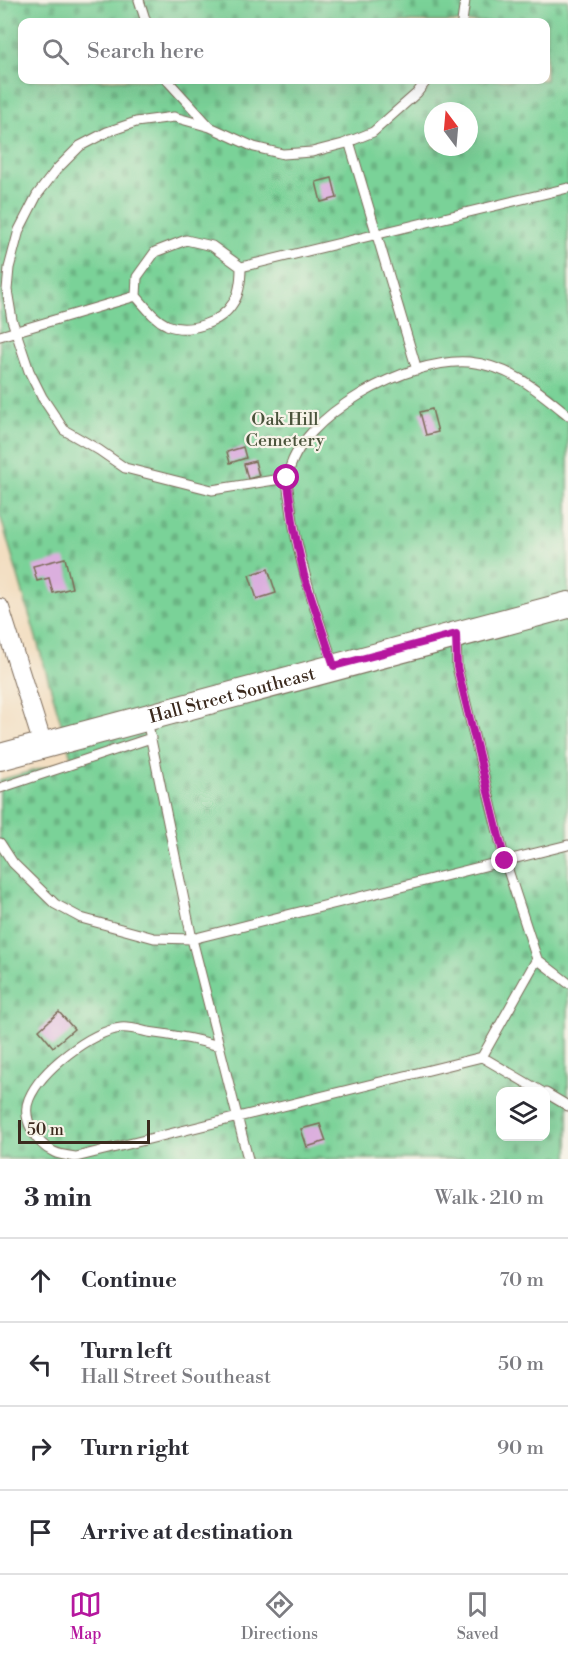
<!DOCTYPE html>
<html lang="en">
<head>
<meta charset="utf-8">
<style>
  :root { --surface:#fff; --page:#f2f2f3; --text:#2b2b33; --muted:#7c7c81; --line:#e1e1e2; --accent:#b5179e }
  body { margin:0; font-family:"Libre Bodoni",serif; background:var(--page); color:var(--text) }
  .controls { position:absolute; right:18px; bottom:18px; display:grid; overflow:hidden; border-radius:12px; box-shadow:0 6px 24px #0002 }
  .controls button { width:54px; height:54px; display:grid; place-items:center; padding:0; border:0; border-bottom:2px solid var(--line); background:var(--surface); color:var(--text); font:30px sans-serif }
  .compass { position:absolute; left:424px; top:102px; width:54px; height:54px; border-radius:50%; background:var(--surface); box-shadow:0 6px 24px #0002; rotate:344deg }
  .scale { position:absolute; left:18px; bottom:15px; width:132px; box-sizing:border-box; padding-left:6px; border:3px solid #3b2a1e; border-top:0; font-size:16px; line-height:21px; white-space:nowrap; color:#3b2a1e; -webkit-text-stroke:4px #f7f3e8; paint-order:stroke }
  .stop { position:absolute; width:18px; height:18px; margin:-14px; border:4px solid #b5179e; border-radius:50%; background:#fff }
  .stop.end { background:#b5179e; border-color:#fff; box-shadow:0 2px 6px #0008 }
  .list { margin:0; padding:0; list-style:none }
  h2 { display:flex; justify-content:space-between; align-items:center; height:78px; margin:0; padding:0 24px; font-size:26px }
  h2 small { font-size:20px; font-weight:400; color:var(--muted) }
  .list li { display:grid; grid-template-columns:39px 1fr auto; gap:18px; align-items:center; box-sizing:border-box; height:84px; padding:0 24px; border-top:2px solid var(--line) }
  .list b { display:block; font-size:22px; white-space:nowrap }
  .list p { margin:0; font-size:20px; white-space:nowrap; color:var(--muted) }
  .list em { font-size:20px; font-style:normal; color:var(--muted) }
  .icon { flex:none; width:33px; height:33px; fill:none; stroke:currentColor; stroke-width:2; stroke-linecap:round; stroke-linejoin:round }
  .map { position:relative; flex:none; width:568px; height:1159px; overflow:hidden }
  .search { position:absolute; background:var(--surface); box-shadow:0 6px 24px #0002; left:18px; right:18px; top:18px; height:66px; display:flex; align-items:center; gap:15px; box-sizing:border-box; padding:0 21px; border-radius:12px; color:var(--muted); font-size:22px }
  .sheet { height:414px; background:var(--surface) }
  nav { display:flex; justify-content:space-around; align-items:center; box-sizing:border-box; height:84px; border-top:2px solid var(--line); background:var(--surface); font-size:16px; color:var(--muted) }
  nav a { display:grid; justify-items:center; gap:3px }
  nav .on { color:var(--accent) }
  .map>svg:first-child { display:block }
  .cemetery { fill:url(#cemetery-stones); stroke:#5a7e5b; stroke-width:1.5; fill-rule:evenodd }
  .building { fill:#dbafde }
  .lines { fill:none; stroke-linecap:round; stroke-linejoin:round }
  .lane-casing { stroke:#7b6957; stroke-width:11 }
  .street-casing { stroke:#7b6957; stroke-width:20 }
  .secondary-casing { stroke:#7b6957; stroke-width:28 }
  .lane { stroke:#fff; stroke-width:9 }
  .street { stroke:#fff; stroke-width:18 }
  .secondary { stroke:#fff; stroke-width:26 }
  .route { stroke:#b5179e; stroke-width:8 }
  .labels { text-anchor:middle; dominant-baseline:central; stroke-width:4.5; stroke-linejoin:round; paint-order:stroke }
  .park-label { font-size:18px; fill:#4b543c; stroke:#f7f3e8 }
  .street-label { font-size:18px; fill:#3b2a1e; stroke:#f7f3e8 }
</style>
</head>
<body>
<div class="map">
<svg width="568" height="1159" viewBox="0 0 568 1159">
  <defs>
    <pattern id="cemetery-stones" width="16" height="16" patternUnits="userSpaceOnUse" patternTransform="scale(1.5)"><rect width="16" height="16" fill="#7ad298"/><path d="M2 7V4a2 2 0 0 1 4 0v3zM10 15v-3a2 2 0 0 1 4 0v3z" fill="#6ab483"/></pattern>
  </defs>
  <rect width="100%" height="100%" fill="#f7f3e8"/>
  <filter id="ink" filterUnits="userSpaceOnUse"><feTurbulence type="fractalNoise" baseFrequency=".0167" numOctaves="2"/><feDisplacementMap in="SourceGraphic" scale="12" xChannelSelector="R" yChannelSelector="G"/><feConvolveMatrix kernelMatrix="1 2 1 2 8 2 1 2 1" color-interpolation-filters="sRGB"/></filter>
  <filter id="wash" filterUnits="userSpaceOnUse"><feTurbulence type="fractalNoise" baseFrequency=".008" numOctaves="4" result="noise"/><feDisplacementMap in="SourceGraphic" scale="24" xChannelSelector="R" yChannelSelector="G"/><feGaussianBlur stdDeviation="1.35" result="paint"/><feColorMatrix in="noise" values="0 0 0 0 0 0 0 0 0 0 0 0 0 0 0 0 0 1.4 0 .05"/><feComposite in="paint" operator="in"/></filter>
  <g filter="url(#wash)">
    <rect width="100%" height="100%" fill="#f3dec1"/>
    <path class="cemetery" d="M0 0H568V1159H0V780L72 760 0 515ZM22 22H546V80H22ZM433 111H469V147H433ZM500 1092H546V1136H500Z"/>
    <g id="blocks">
      <path class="building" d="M332 178 337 198 321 202 316 182Z
        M432 409 438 432 426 435 420 412Z
        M243 447 246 458 230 463 227 452Z
        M255 461 259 476 248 479 244 464Z
        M65 558 72 588 53 593 49 578 37 581 33 566Z
        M268 569 276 593 257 599 249 575Z
        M59 1012 74 1029 53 1047 39 1030Z
        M320 1124 326 1141 307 1147 301 1129Z"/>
    </g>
  </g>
  <g filter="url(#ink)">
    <use href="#blocks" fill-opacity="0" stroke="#7b6957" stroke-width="1.5"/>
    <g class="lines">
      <g class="lane-casing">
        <path id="lane" d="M139 0 146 22
          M462 22 465 0
          M167 80 210 127
          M349 141 417 370
          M136 296C145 306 154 319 167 325 188 334 221 323 233 303 240 293 241 279 241 267
          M0 336 136 296 137 277 155 252 186 240 212 246 241 267 568 188
          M287 478 212 490 125 468 99 450 64 430 42 397 29 371 12 320 7 290 9 268 19 230 37 195 57 169 80 146 107 132 136 122 174 117 210 127 254 147 283 154 312 152 343 144 373 132 417 93 427 80
          M456 637 457 667 505 861 537 959 568 983
          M334 666C317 614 298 562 291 508 290 498 286 486 288 476 298 415 411 357 469 362 510 366 538 390 568 415
          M147 720 192 939 248 1159
          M0 788 151 738
          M0 843 13 863 55 904 81 918 154 938 192 939 568 845
          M537 959 482 1057 542 1092
          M219 1046C196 1039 172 1035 148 1032 139 1030 129 1027 121 1028 90 1032 41 1070 29 1099 21 1118 36 1144 54 1152 60 1155 69 1156 76 1157L482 1057
          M546 1093 568 1106"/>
      </g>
      <g class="street-casing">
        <path id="street" d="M0 608 43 745"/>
      </g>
      <g class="secondary-casing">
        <g id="secondary">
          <path id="s1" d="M0 757 568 605"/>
        </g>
      </g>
      <use href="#lane" class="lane"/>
      <use href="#street" class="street"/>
      <use href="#secondary" class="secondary"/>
    </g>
  </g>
  <g class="lines" filter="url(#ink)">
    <path class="route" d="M287 478 294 528 304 575 334 666 456 634 457 667 505 861"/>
  </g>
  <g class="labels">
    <g class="park-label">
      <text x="285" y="419">Oak Hill<tspan x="285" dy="21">Cemetery</tspan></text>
    </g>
    <g class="street-label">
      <text stroke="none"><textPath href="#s1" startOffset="240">Hall Street Southeast</textPath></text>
    </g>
  </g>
</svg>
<div class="controls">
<button><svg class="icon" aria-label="layers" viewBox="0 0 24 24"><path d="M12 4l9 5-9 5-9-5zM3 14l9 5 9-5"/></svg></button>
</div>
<svg class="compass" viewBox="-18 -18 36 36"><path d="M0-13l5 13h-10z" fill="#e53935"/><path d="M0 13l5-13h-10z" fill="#7c7c81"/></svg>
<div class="scale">50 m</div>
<div class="stop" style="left:287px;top:478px"></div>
<div class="stop end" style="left:505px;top:861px"></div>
<div class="search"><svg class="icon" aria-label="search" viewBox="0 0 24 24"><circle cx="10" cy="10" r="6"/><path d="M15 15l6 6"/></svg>Search here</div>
</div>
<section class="sheet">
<h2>3 min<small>Walk · 210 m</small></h2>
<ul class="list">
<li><svg class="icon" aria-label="ahead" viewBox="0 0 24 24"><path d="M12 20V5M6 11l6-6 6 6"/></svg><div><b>Continue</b></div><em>70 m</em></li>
<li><svg class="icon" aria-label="left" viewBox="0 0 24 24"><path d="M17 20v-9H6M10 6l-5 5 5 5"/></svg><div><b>Turn left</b><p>Hall Street Southeast</p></div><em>50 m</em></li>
<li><svg class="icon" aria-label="right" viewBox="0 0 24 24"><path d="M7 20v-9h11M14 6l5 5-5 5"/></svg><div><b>Turn right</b></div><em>90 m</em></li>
<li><svg class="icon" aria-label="arrive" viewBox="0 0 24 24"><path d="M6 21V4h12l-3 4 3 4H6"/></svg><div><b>Arrive at destination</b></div></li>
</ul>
</section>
<nav>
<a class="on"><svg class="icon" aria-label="map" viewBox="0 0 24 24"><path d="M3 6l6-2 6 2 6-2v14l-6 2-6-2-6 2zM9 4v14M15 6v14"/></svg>Map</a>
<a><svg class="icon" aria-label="directions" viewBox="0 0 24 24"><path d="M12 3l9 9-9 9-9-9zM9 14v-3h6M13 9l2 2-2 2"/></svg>Directions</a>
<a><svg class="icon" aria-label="saved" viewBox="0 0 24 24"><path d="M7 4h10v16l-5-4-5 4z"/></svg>Saved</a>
</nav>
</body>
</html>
